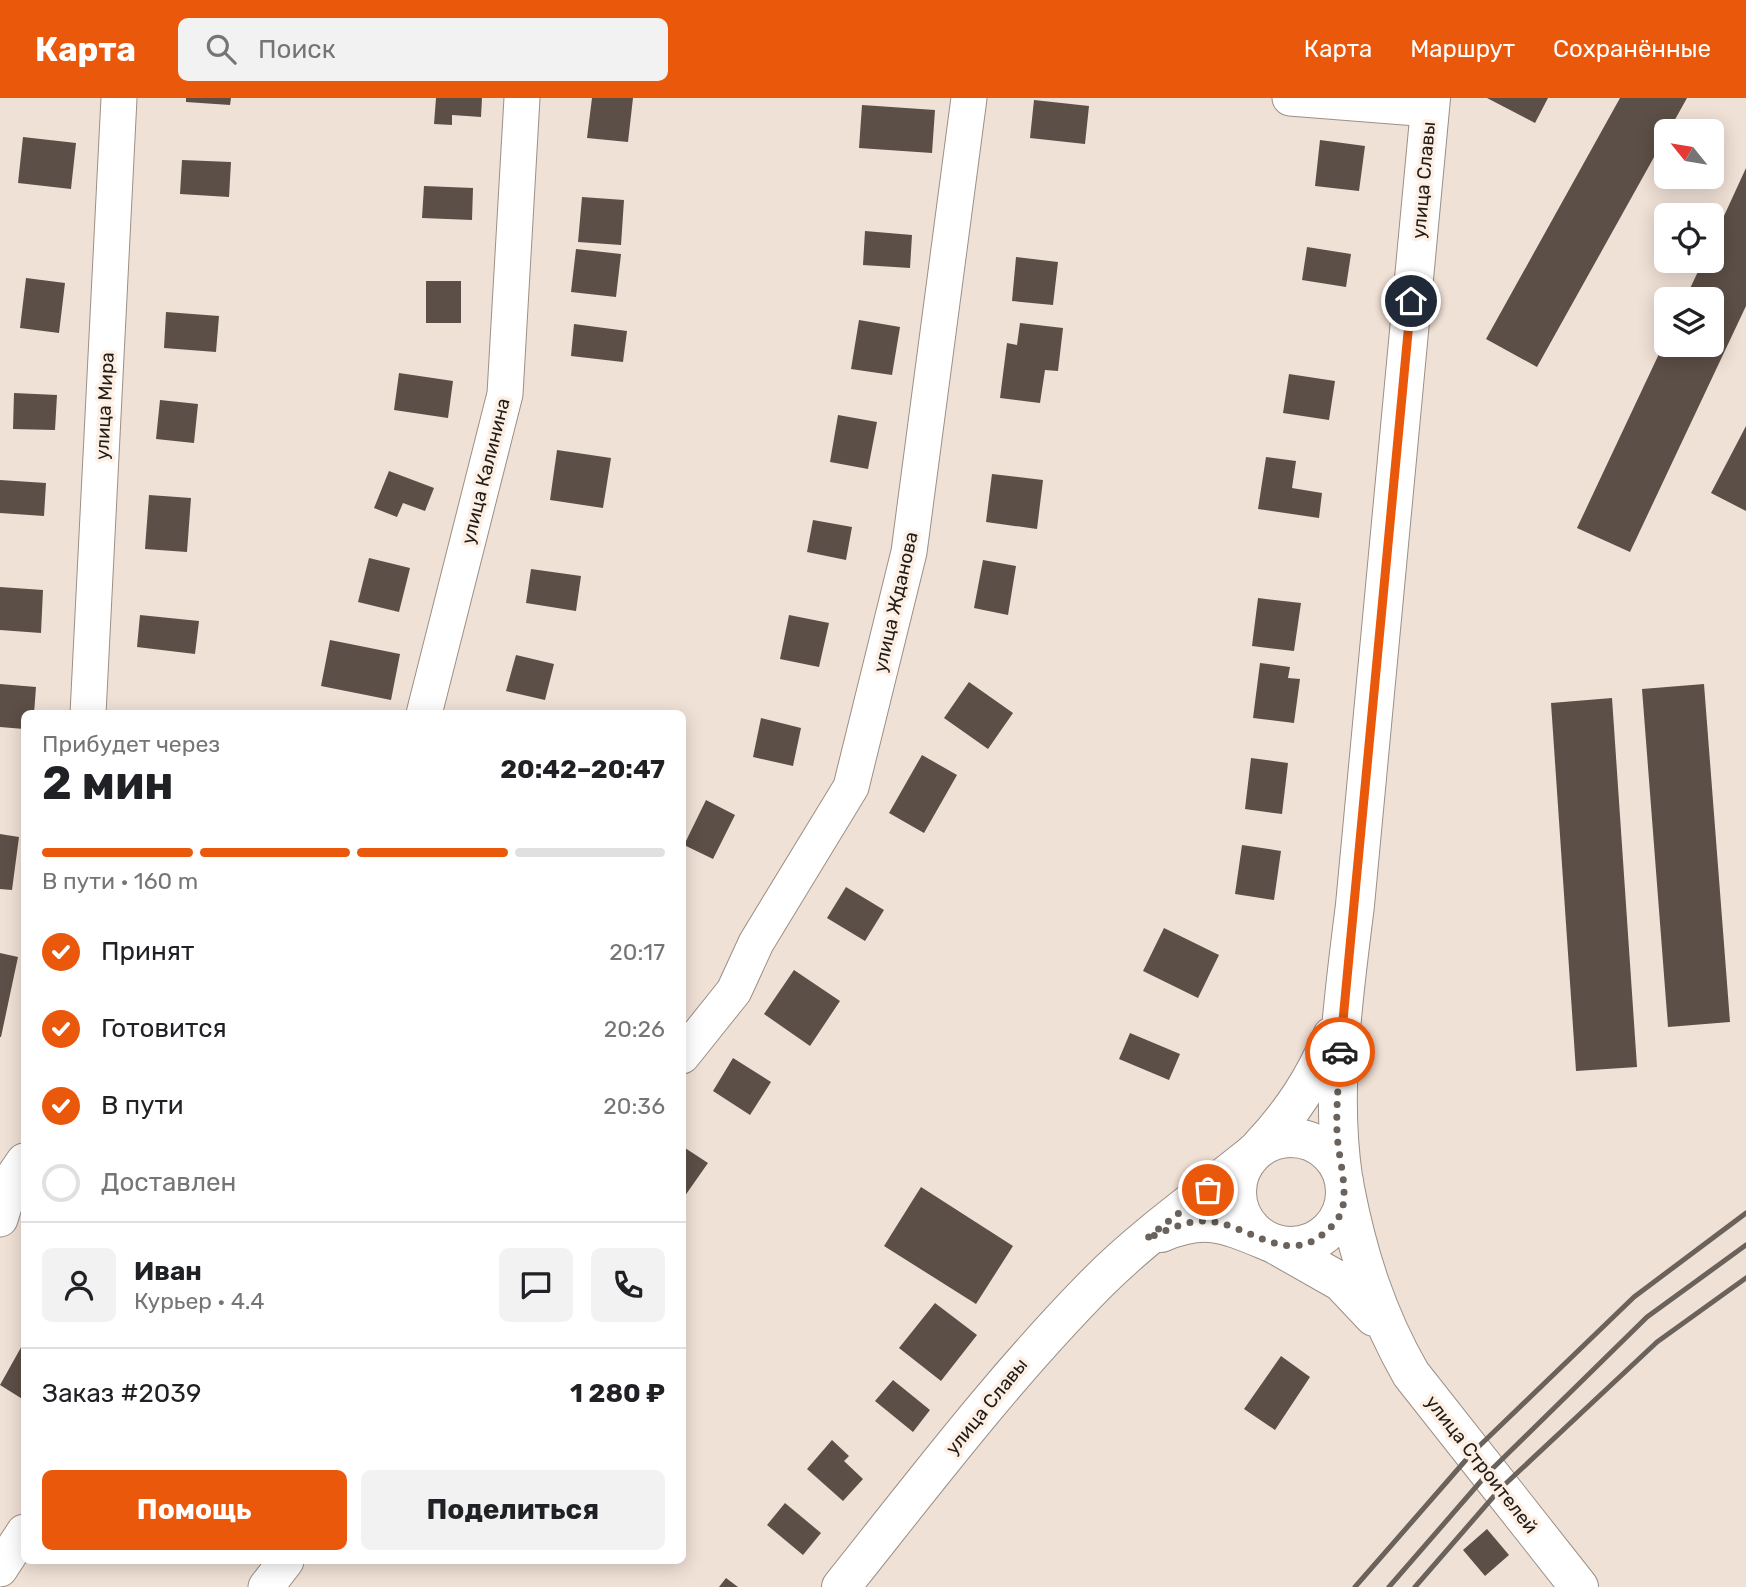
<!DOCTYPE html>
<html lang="ru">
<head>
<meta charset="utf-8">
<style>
	body { margin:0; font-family:Rubik,sans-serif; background:#f2f2f2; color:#202124; height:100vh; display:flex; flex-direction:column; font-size:26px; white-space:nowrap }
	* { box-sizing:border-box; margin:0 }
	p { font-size:23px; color:#757577 }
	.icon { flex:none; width:38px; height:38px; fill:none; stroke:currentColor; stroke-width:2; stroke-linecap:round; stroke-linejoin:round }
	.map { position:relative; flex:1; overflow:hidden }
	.panel { position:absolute; left:21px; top:612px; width:665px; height:854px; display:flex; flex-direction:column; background:#fff; border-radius:10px; box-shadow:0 4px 18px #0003 }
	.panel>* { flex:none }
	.needle { width:46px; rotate:300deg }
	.fabs { position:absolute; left:1654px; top:21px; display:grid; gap:14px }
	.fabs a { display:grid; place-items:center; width:70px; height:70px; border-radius:10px; background:#fff; box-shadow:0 4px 18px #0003; font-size:35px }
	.pin { position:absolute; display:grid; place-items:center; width:60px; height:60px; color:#fff; margin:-30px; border:4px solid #fff; border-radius:50%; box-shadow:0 2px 7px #0007 }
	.courier { position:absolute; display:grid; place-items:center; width:70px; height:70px; margin:-35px; border:5px solid #ea580c; border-radius:50%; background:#fff; color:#222; box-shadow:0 2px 9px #0007 }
	.summary em { font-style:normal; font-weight:700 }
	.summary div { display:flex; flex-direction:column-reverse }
	.summary { display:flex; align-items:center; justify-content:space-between; height:119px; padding:0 21px }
	h1 { font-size:46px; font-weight:700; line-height:52px }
	.bar { display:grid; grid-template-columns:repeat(4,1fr); gap:10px 7px; align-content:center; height:84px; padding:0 21px }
	.bar i { height:9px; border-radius:5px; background:#e0e0e0 }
	.bar .selected { background:#ea580c }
	.bar p { grid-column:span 4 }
	.line { display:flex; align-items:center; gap:18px; padding:0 21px; border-top:2px solid #e0e0e0 }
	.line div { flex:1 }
	.round { display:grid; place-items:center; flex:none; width:74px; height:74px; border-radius:10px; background:#f2f2f2 }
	ol { padding:0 21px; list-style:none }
	li { display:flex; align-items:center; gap:21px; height:77px }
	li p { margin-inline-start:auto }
	li .icon { padding:7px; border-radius:50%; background:#ea580c; color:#fff; stroke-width:4 }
	li:last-child { color:#757577 }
	li i { width:38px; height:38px; border:4px solid #e0e0e0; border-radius:50% }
	.button { display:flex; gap:14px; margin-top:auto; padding:14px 21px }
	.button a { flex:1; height:80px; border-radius:10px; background:#ea580c; color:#fff; font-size:28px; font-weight:700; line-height:80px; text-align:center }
	.button a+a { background:#f2f2f2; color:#202124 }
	header { display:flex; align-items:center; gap:42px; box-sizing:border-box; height:98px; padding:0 35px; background:#ea580c; color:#fff }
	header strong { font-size:33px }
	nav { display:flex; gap:38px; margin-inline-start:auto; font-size:24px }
	.search { width:490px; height:63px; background:#f2f2f2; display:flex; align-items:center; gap:18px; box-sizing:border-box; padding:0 24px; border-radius:10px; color:#757577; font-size:26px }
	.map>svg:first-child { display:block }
</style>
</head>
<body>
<header>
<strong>Карта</strong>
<div class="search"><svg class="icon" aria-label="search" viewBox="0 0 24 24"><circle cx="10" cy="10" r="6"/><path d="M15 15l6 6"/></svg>Поиск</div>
<nav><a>Карта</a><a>Маршрут</a><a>Сохранённые</a></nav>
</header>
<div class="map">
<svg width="1746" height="1489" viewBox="0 0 1746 1489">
	<rect width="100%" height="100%" fill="#f0e1d6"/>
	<path fill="#5c4f47" d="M186,0H231L230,7L186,4Z
		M436,0H482L481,19L452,17V27L434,26Z
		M592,0H633L628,44L587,40Z
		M1487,0H1548L1535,25Z
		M1620,0H1687L1537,269L1486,241Z
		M1034,2L1089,8L1085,46L1030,40Z
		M862,7L935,12L932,55L859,50Z
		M23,39L76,45L71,91L18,85Z
		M1320,42L1365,48L1359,93L1315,88Z
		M182,62L231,64L229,99L180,96Z
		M1746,70V208L1630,454L1577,430L1666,241V247H1712V201H1685L1703,163H1712V144Z
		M424,88L473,90L472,122L422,120Z
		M582,99L624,102L621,147L578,144Z
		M865,133L912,137L910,170L863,167Z
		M1307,149L1351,156L1346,189L1302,182Z
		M576,151L621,156L616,199L571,194Z
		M1016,159L1058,164L1053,207L1012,203Z
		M26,180L65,185L59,235L20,230Z
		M426,183H461V225H426Z
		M166,214L219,218L216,254L164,250Z
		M859,222L900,229L892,277L851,271Z
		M1020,225L1063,230L1058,273L1045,272L1040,305L1000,300L1007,245L1017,247Z
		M574,226L627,233L623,264L571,258Z
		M399,275L453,283L448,320L394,312Z
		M1289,276L1335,283L1329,322L1283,315Z
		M14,295L57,297L55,332L13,331Z
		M160,302L198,306L194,345L156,341Z
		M838,317L877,324L868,371L830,364Z
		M1746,328V413L1711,395Z
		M557,352L611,360L603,410L550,402Z
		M1266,359L1296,363L1292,390L1322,395L1319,420L1258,411Z
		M389,373L434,390L425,413L403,405L397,419L374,410Z
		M992,376L1043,382L1037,431L986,424Z
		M0,382L46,385L44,418L0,415Z
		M149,397L191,400L187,454L145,451Z
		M813,422L852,429L846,462L807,454Z
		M369,460L410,470L399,514L358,504Z
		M983,462L1016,468L1008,517L974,510Z
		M531,471L581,478L576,513L526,505Z
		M0,489L43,492L41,535L0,532Z
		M1258,500L1301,505L1294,553L1252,548Z
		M140,517L199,523L195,556L137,549Z
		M789,517L829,525L819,569L780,561Z
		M330,542L400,556L391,602L321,588Z
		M516,557L554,566L545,602L506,593Z
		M1260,565L1290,569L1288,580L1300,581L1294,625L1253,620Z
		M969,584L1013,615L988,651L944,620Z
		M0,586L36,589L34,616H24V631L0,629Z
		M1704,586L1730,924L1668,929L1642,591Z
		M1612,600L1637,969L1576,973L1551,605Z
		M761,620L801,630L793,668L753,659Z
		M922,657L957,677L924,735L889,715Z
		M1251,660L1288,665L1282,716L1245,711Z
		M706,702L735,717L713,761L684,747Z
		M0,736L19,739L12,792L0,791Z
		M1242,747L1281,753L1274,802L1235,796Z
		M846,789L884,812L865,843L827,820Z
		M1164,830L1219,857L1198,900L1143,873Z
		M0,855L18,859L1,939H0Z
		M794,872L840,903L810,948L764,916Z
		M1130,935L1180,956L1169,982L1119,961Z
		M733,960L771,984L750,1017L713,993Z
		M682,1048L708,1065L682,1102Z
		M921,1089L1013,1148L976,1206L884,1148Z
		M935,1205L977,1237L941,1283L899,1250Z
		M24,1244V1302L0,1287Z
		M1281,1258L1310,1279L1275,1332L1244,1311Z
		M893,1282L930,1312L913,1334L875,1303Z
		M832,1342L849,1358L844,1363L863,1381L843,1403L807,1371Z
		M785,1405L821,1435L803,1457L767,1427Z
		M1487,1431L1509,1457L1485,1478L1463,1452Z
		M726,1480L738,1489H719Z"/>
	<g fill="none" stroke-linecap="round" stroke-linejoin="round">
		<g stroke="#9c8f85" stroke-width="37">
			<path id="minor" d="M1290,0L1430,11
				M88,616L119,0
				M424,616L505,296L522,0
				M682,958L734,893L756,845L851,689L909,454L969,0
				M0,1121L13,1079L24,1063
				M0,1471L24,1434
				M266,1489L286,1463"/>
		</g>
		<g stroke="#9c8f85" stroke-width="40">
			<path id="secondary" d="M1161,1135C1206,1116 1226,1126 1269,1144
				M841,1489C924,1385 1004,1279 1098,1184C1144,1138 1198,1100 1249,1059"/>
		</g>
		<g stroke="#9c8f85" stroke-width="40">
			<path id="primary" d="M1237 1094a54 54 0 1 1 108 0a54 54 0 1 1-108 0Z
				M1259,1050C1292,1015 1314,981 1332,938
				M1343,1079C1330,989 1344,897 1355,807L1431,0
				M1345,1090C1358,1157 1377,1217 1411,1276L1579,1489
				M1274,1146L1341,1184L1374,1219"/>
		</g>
		<use href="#minor" stroke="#fff" stroke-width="35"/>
		<use href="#secondary" stroke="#fff" stroke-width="38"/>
		<use href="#primary" stroke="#fff" stroke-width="38"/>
		<path stroke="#6b625c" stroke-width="5" d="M1355,1489L1472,1355L1634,1199L1746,1115
			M1389,1489L1488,1375L1647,1219L1746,1147
			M1415,1489L1501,1390L1657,1244L1746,1180"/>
	</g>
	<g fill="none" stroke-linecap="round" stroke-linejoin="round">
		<path stroke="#6a625b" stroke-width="7" stroke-dasharray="0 12.6" d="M1208,1092L1146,1141C1165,1133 1186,1122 1207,1123C1246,1125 1284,1167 1322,1137C1331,1130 1341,1120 1343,1108C1347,1083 1338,1059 1337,1034C1336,1008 1339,980 1340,954"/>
		<path stroke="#ea580c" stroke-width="9" d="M1340,954L1411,203"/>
	</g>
	<g text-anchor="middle" stroke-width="7" stroke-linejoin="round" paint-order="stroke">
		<g font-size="19" fill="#221d19" stroke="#fdefe3">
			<text transform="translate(1423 82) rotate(-85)" y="7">улица Славы</text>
			<text transform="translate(104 308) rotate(-87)" y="7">улица Мира</text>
			<text transform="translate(485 373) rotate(-76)" y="7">улица Калинина</text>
			<text transform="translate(895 504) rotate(-77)" y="7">улица Жданова</text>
			<text transform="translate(986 1308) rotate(-51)" y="7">улица Славы</text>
			<text transform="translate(1482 1366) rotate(52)" y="7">улица Строителей</text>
		</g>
	</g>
</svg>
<div class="fabs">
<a><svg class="needle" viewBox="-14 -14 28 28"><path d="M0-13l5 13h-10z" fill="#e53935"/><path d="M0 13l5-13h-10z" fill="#757577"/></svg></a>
<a><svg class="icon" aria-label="locate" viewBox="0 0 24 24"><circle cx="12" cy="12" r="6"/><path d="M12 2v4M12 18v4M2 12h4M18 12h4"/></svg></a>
<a><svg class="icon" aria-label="layers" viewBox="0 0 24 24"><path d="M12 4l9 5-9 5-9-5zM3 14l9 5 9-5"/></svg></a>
</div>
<div class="pin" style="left:1208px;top:1092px;background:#ea580c"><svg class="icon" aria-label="bag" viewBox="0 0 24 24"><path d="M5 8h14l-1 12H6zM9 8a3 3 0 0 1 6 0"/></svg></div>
<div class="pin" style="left:1411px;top:203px;background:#1f2937"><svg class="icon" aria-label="home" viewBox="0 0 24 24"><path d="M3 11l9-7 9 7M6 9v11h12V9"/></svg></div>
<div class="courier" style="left:1340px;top:954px"><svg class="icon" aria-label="car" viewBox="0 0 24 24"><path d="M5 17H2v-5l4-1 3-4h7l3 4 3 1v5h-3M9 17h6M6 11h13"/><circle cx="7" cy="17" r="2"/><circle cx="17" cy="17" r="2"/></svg></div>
<section class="panel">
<div class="summary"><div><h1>2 мин</h1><p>Прибудет через</p></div><em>20:42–20:47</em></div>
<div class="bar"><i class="selected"></i><i class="selected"></i><i class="selected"></i><i></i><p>В пути · 160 m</p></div>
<ol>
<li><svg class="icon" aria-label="check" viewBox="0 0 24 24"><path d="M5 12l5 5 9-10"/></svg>Принят<p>20:17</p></li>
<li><svg class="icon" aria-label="check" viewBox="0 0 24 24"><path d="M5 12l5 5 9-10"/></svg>Готовится<p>20:26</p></li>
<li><svg class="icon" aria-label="check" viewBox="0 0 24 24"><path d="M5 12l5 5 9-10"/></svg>В пути<p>20:36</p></li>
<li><i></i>Доставлен</li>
</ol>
<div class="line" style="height:126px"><a class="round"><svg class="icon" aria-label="person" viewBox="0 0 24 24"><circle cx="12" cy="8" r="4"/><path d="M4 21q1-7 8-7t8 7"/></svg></a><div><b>Иван</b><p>Курьер · 4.4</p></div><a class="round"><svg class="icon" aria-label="chat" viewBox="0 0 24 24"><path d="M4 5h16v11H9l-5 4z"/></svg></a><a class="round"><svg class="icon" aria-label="phone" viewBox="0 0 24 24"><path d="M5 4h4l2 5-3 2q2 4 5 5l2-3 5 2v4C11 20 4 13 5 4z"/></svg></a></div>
<div class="line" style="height:91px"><div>Заказ #2039</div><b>1 280 ₽</b></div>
<div class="button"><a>Помощь</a><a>Поделиться</a></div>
</section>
</div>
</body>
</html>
